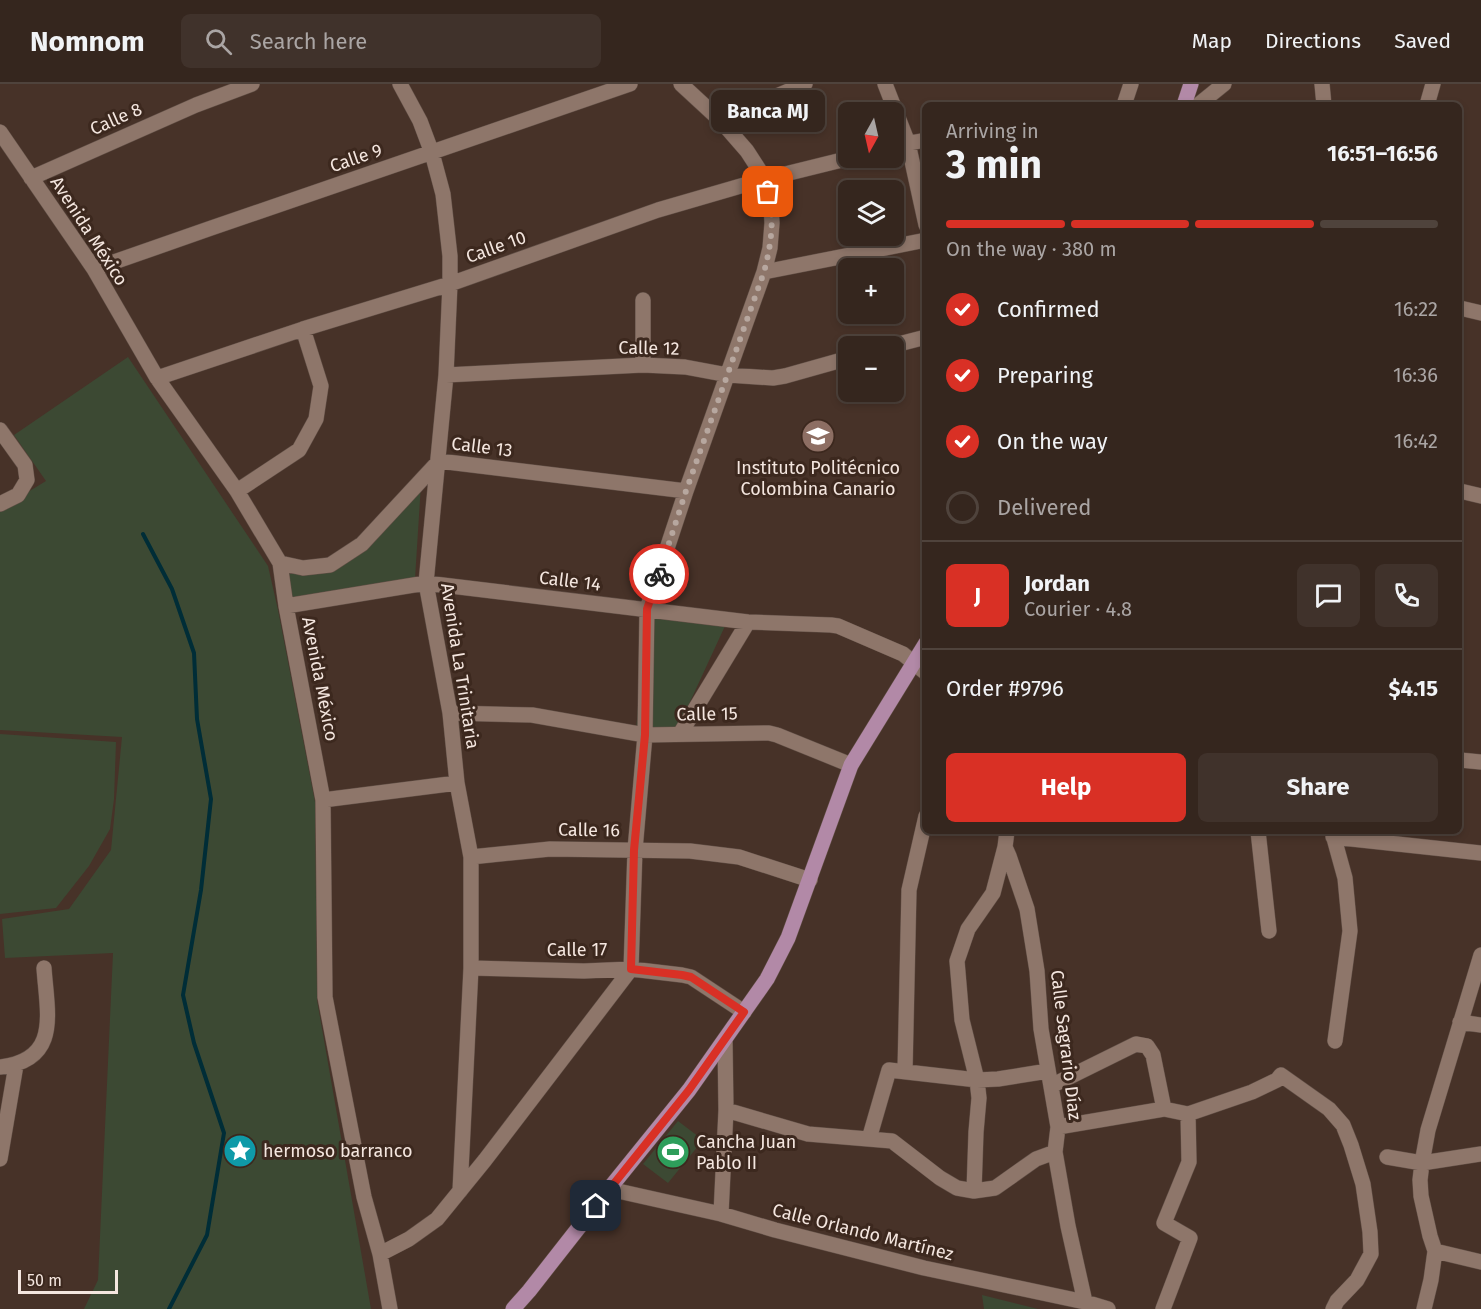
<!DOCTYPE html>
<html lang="en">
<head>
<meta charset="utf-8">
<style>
	body { margin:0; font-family:"Fira Sans",sans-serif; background:#40322b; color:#f1f3f6; height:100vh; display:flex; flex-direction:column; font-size:22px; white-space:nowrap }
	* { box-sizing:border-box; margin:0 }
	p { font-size:20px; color:#aaa5a4 }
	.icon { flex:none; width:33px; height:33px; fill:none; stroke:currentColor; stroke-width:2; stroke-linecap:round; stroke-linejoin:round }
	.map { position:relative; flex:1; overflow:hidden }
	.sheet { position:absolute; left:922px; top:18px; width:540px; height:732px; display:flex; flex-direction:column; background:#35261e; border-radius:9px; box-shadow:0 3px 9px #0003,0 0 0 2px #4f433c }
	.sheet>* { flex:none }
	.needle { width:39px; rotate:188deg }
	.fabs { position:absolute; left:838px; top:18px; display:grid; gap:12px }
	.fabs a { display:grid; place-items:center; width:66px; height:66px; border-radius:9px; background:#35261e; box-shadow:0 3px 9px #0003,0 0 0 2px #4f433c; font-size:30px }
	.scale { position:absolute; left:18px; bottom:15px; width:100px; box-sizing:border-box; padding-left:6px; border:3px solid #f4e6df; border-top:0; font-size:16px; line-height:21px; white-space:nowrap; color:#f4e6df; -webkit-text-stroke:4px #3c281e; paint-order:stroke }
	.pin { position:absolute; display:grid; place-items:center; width:51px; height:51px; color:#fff; margin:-26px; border-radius:12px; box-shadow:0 3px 9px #0006 }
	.courier { position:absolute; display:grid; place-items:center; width:60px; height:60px; margin:-30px; border:4px solid #d93025; border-radius:50%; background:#fff; color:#222; box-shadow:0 2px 8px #0007 }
	.bubble { position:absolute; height:42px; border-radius:9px; background:#35261e; box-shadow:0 3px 9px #0003,0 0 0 2px #4f433c; font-size:20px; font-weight:700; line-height:42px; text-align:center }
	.head em { font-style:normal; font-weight:700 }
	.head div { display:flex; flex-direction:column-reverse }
	.head { display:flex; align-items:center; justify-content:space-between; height:102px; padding:0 24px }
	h1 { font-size:39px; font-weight:700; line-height:45px }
	.bar { display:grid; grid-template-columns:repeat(4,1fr); gap:9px 6px; align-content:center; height:72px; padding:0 24px }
	.bar i { height:8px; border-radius:4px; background:#4f433c }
	.bar .selected { background:#d93025 }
	.bar p { grid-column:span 4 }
	.line { display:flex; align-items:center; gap:15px; padding:0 24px; border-top:2px solid #4f433c }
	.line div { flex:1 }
	.round { display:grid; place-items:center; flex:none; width:63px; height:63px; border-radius:9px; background:#40322b }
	ol { padding:0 24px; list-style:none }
	li { display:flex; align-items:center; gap:18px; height:66px }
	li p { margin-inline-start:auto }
	li .icon { padding:6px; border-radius:50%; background:#d93025; color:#fff; stroke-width:4 }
	li:last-child { color:#aaa5a4 }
	li i { width:33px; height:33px; border:3px solid #4f433c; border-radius:50% }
	.primary-button { display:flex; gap:12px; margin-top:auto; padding:12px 24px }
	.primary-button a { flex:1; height:69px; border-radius:9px; background:#d93025; color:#fff; font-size:24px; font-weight:700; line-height:69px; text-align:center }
	.primary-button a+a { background:#40322b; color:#f1f3f6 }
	header { display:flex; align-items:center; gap:36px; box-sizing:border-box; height:84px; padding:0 30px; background:#35261e; border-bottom:2px solid #4f433c }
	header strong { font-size:28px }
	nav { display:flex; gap:33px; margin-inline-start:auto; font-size:21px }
	.search { width:420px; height:54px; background:#40322b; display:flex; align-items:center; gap:15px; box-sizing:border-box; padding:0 21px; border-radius:9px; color:#aaa5a4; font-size:22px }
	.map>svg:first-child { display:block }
</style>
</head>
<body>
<header>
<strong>Nomnom</strong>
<div class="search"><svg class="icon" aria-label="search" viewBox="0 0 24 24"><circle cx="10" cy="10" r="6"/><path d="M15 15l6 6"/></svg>Search here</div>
<nav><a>Map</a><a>Directions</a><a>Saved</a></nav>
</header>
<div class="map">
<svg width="1481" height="1225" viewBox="0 0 1481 1225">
	<rect width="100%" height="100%" fill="#473228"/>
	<path fill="#3c4933" d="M128,273L268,482L278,526L315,718L317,916L371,1225H84L98,1196L113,869L5,874L2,835L69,825L111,766L122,653L0,646V425L46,397L14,351Z
		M422,384L415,495L288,517L276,481L303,487L365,462Z
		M645,531L725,542L677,646L636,647Z
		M0,650L116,658L114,715L110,745L89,782L56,824L0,830Z
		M678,1037L703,1056L668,1099L643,1080Z
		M982,1211L1038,1225H984Z"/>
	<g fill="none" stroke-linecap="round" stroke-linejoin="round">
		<path stroke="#002d37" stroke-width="4" d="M143,450L172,505L194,569L197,635L211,715L201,806L183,911L194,959L224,1049L207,1151L169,1225"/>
		<g stroke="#614f46" stroke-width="16">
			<path id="minor" d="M400,0L420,37L432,69L443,110L450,172V200L446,291L426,499L450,629L457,699L471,773V884L460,1107
				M885,0L908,59L926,141
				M1322,0L1324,21
				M1124,21L1131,0
				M1198,21L1224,0
				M1427,21L1433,0
				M720,36L805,0
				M0,48L94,185L157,294L237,407L280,479L286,522L323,716L325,913L364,1113L380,1170L390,1225
				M894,62L926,56
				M31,94L196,21L252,0
				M94,185C272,122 451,63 630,0
				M764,188L926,156
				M643,216V281
				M1460,224L1481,229
				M891,262L926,253
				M446,291L643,281L685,283L728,291L773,294L785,292L849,274
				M157,294L303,245L450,200L658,126L765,95L850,74
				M0,346L25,381L27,396L18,411L0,420
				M237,407L299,366L316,335L321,302L303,245
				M1460,407L1481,412
				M280,479L303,484L330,481L362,460L439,377L686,407
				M286,522L426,499L748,538L831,541L838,542L903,570L926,589
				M450,629L532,631L645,651L769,649L777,651L851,681
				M680,650L748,538
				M1460,676L1481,678
				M323,716L457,699
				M1007,747L1005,763L1009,772L1027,825L1037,887L1041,945L1058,1043L1055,1068L1068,1142L1085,1218
				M1258,747L1269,847
				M1332,747L1345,794L1350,847L1335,957
				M1333,753L1481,769
				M471,773L550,765L690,767L739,773L810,796
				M471,884L584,887L631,885L682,891L691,893L744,928
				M1460,938L1481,941
				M0,983C61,976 47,929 44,884
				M905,987L909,806L926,732
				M1051,1002L1136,960L1147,962L1153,971L1164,1025
				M726,1026L808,1050L892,1057L940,1094L957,1104L974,1107L995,1104L1036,1075L1055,1068
				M1058,1043L1164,1025L1188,1030L1252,1008L1277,996L1281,991L1329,1025L1343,1041L1351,1061L1363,1100L1370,1148L1371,1170L1357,1196L1337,1217L1333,1225
				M869,1055L889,986L977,996L998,995L1048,987
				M1387,1073L1422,1079L1481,1070
				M0,1075L16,981
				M609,1105L721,1130L775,1146L924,1184L1085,1218L1108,1225
				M974,1107L976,1048L979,1014L977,996L962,936L957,877L968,845L993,809L1005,763
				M721,1130L726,1026L725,957
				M1435,1167L1481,1178
				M380,1170L409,1155L437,1135L485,1076L631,885L635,766L645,651L647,525L686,407L764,188L770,164L772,139L771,121L765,95L747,67L720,36L681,0
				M1163,1225L1190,1154L1164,1139L1189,1078L1188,1030
				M1424,1225L1431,1196L1435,1167L1430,1152L1421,1112L1420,1096L1422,1079L1428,1046L1481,871"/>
		</g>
		<g stroke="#614f46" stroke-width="16">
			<path id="major" d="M1184,21L1191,0
				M513,1225L529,1207L609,1105L689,1006L767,895L788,854L851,681L926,559"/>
		</g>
		<use href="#minor" stroke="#8e766a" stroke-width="15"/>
		<use href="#major" stroke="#b289a7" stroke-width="15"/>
	</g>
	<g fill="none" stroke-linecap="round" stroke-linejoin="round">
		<path stroke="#b7a79f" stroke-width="6" stroke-dasharray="0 10.8" d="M659,490L686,407L764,188C771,161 775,136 768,108"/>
		<path stroke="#d93025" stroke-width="8" d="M596,1122L689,1006L744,928L691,893L682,891L631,885L634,766L645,651L647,525L659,490"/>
	</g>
	<defs>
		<g id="school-disc" transform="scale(1.725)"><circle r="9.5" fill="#8d6e63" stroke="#3c281e"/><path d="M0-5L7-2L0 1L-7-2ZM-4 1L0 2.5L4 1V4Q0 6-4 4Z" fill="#fff"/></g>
		<g id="sight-disc" transform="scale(1.725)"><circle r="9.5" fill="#0f9aa8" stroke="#3c281e"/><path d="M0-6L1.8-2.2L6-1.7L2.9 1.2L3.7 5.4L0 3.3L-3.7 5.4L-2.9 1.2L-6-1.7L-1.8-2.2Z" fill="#fff"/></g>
		<g id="stadium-disc" transform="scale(1.725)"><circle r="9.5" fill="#2e9e5b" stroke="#3c281e"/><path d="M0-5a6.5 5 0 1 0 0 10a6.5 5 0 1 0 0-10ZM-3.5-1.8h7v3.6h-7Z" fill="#fff"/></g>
	</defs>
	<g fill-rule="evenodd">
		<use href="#school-disc" x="818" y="352"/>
		<use href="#sight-disc" x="240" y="1067"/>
		<use href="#stadium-disc" x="673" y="1068"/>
	</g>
	<g text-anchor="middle" stroke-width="6" stroke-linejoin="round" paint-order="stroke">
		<g font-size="18" fill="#f4e6df" stroke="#3c281e">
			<text transform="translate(116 35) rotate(-24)" y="6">Calle 8</text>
			<text transform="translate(356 74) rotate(-19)" y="6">Calle 9</text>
			<text transform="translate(89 147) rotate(57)" y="6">Avenida México</text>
			<text transform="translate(496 163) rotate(-20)" y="6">Calle 10</text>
			<text transform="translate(649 264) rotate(1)" y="6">Calle 12</text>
			<text transform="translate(482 363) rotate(7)" y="6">Calle 13</text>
			<text transform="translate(570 497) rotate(7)" y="6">Calle 14</text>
			<text transform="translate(460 582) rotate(81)" y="6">Avenida La Trinitaria</text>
			<text transform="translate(320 595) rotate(79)" y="6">Avenida México</text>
			<text transform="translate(707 630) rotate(-1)" y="6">Calle 15</text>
			<text transform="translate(589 746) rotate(1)" y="6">Calle 16</text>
			<text x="577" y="872">Calle 17</text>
			<text transform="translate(1066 961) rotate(83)" y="6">Calle Sagrario Díaz</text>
			<text transform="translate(863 1148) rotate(14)" y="6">Calle Orlando Martínez</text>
		</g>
		<g font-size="18" fill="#f4e6df" stroke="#3c281e" text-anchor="start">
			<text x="818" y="390" text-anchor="middle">Instituto Politécnico<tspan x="818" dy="21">Colombina Canario</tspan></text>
			<text x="696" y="1064">Cancha Juan<tspan x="696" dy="21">Pablo II</tspan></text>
			<text x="263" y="1073">hermoso barranco</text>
		</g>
	</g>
</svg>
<div class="fabs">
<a><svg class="needle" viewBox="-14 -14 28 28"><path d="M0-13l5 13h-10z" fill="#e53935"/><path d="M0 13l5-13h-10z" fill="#aaa5a4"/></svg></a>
<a><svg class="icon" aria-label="layers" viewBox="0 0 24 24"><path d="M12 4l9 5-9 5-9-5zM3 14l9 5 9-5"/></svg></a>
<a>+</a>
<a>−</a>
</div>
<div class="scale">50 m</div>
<div class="pin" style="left:768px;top:108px;background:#ea580c"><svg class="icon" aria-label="bag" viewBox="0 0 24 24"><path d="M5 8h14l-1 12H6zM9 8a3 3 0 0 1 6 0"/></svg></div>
<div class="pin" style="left:596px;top:1122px;background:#1f2937"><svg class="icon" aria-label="home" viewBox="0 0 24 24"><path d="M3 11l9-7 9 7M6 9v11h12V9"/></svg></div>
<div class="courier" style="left:659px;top:490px"><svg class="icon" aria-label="bike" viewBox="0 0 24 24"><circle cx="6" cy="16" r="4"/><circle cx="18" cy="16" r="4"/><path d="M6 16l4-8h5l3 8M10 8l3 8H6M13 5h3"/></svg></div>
<div class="bubble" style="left:711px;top:6px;width:114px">Banca MJ</div>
<section class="sheet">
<div class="head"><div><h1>3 min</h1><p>Arriving in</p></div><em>16:51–16:56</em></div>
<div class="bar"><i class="selected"></i><i class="selected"></i><i class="selected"></i><i></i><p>On the way · 380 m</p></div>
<ol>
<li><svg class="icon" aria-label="check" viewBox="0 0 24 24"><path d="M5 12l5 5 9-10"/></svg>Confirmed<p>16:22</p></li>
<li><svg class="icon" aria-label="check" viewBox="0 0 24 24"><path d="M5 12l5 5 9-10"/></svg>Preparing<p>16:36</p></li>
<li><svg class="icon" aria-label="check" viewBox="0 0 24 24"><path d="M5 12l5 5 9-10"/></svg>On the way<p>16:42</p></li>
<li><i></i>Delivered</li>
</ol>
<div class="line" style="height:108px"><b class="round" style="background:#d93025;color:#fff">J</b><div><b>Jordan</b><p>Courier · 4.8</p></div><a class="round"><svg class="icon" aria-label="chat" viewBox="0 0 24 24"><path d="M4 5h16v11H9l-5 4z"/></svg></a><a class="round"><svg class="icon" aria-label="phone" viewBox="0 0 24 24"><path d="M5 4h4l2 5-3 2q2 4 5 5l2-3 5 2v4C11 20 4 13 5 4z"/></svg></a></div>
<div class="line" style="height:78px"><div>Order #9796</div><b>$4.15</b></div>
<div class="primary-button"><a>Help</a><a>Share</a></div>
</section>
</div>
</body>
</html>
